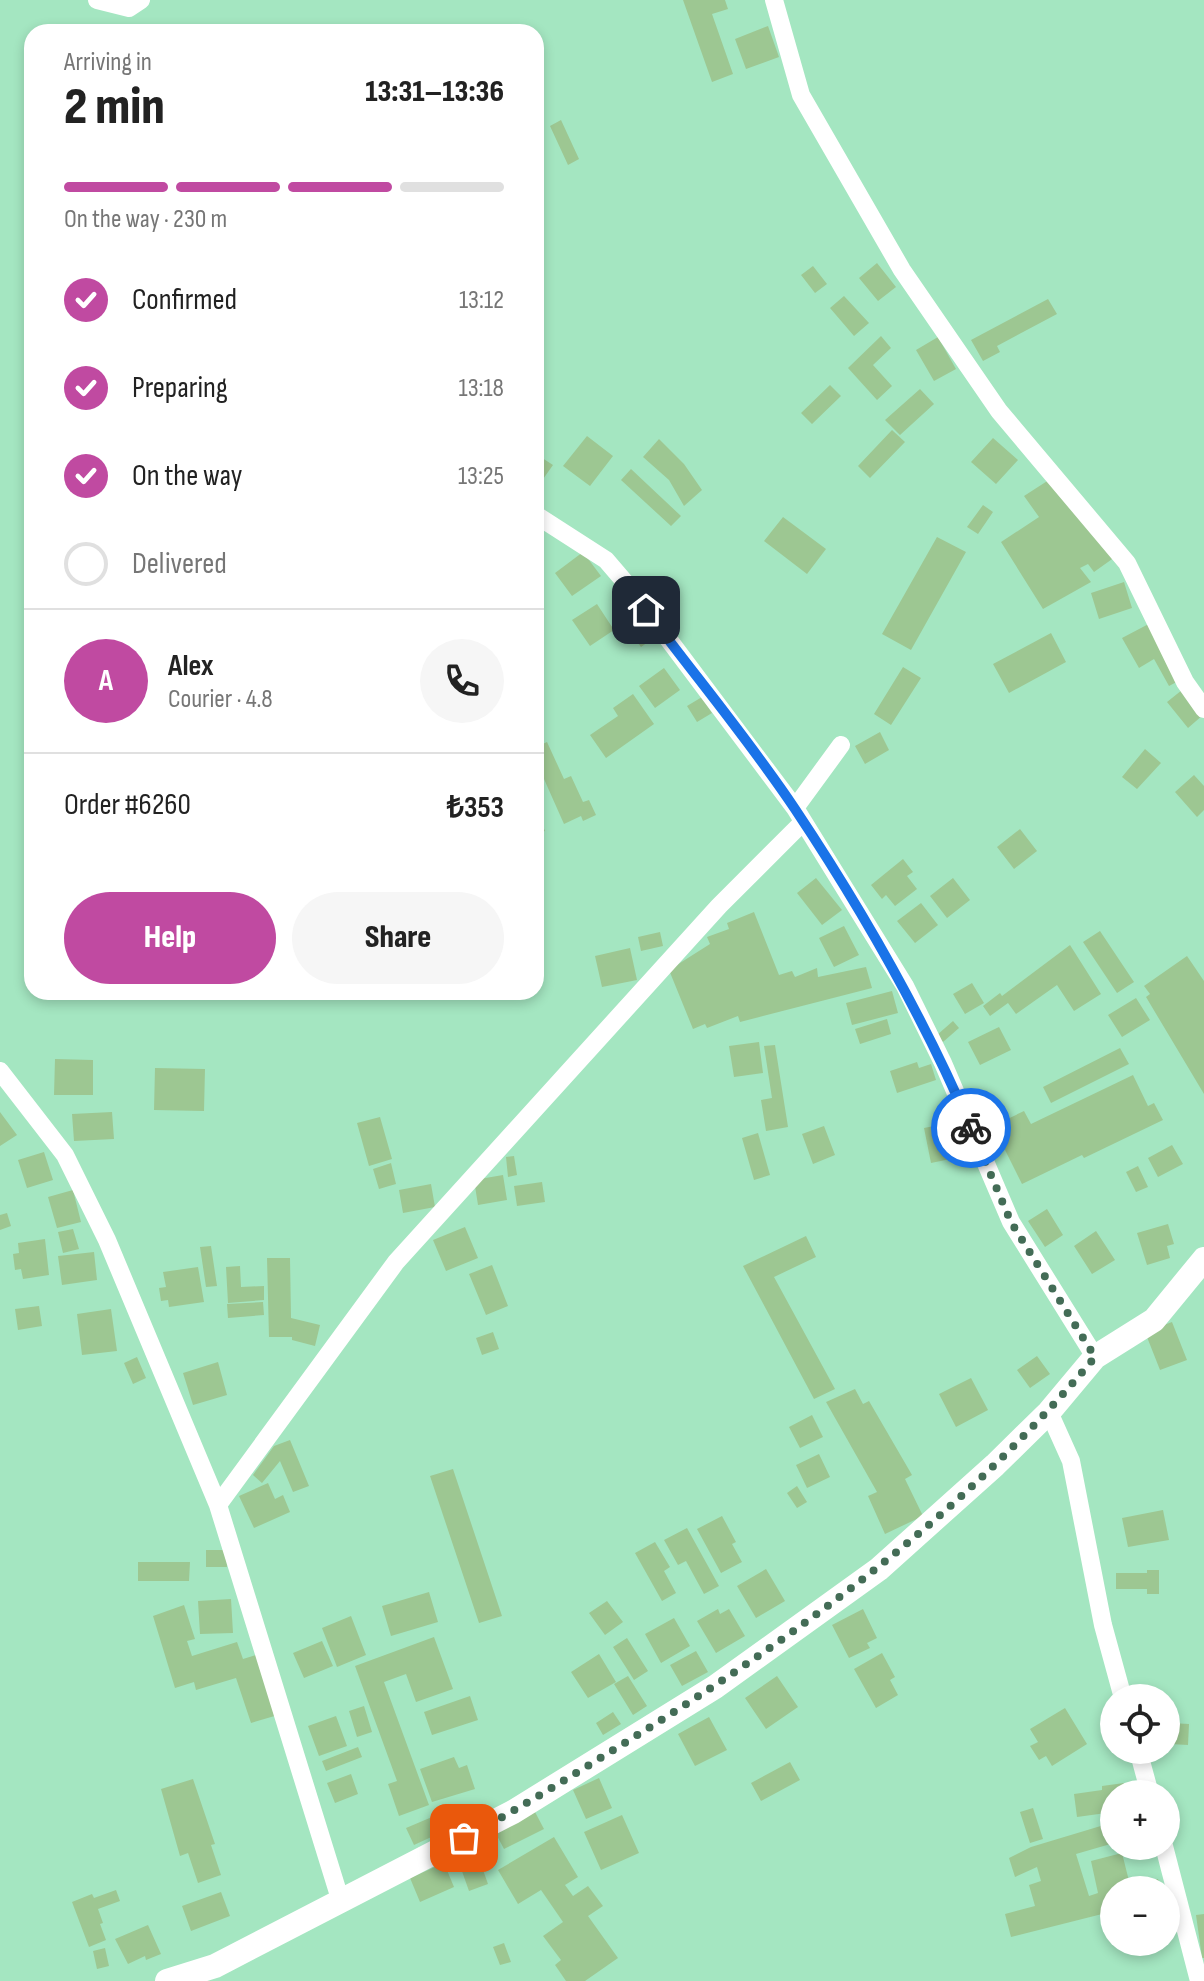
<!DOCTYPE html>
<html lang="en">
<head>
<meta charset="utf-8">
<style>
	body { margin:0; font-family:"Sofia Sans Condensed",sans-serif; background:#f6f6f6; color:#222; height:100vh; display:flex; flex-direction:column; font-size:30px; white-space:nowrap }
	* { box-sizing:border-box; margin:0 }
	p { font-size:26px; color:#767676 }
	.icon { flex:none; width:44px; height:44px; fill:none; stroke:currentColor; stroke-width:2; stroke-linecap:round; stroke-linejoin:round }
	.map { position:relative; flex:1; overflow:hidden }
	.details { position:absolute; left:24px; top:24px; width:520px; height:976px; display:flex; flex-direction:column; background:#fff; border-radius:24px; box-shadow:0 4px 12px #0003 }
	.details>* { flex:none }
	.buttons { position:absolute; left:1100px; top:1684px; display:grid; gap:16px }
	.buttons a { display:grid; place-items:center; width:80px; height:80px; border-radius:50%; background:#fff; box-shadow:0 4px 12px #0003; font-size:40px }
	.pin { position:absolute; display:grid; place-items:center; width:68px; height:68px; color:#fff; margin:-34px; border-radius:16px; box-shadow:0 4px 12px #0006 }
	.courier { position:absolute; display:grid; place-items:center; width:80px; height:80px; margin:-40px; border:6px solid #1a73e8; border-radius:50%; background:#fff; color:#222; box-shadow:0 2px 10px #0007 }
	.summary em { font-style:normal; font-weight:800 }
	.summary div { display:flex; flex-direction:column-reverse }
	.summary { display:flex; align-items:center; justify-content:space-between; height:136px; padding:0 40px }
	h1 { font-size:52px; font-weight:800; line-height:60px }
	.bar { display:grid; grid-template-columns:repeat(4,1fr); gap:12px 8px; align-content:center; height:96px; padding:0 40px }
	.bar i { height:10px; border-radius:6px; background:#e0e0e0 }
	.bar .active { background:#c04aa1 }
	.bar p { grid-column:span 4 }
	.line { display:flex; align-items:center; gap:20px; padding:0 40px; border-top:2px solid #e0e0e0 }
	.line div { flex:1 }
	.round { display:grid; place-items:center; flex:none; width:84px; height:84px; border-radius:42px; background:#f6f6f6 }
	ol { padding:0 40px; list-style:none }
	li { display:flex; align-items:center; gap:24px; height:88px }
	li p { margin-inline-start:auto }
	li .icon { padding:8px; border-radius:50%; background:#c04aa1; color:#fff; stroke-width:4 }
	li:last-child { color:#767676 }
	li i { width:44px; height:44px; border:4px solid #e0e0e0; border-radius:50% }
	.action { display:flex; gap:16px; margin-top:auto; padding:16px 40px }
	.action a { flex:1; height:92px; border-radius:48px; background:#c04aa1; color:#fff; font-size:32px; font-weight:800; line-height:92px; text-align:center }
	.action a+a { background:#f6f6f6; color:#222 }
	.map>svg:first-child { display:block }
</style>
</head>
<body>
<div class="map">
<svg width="1204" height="1981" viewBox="0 0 1204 1981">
	<rect width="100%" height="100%" fill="#a4e6c1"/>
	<path fill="#9dc792" d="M683,0H725L728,9L712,14L733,74L712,82Z
		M768,26L779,57L746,69L735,39Z
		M561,120L579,159L568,165L550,126Z
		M536,248L544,264L536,268Z
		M877,263L896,287L878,301L859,278Z
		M813,266L827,284L815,293L801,275Z
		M844,296L869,323L854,336L830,308Z
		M1048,299L1057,314L997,346L1000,352L983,361L971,340Z
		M881,336L891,348L873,365L892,386L877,400L848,368Z
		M938,337L956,369L934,381L916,350Z
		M830,385L841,396L812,424L801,413Z
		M920,389L934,404L900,435L885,420Z
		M892,430L905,442L870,478L858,466Z
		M587,436L613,456L590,486L563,466Z
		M993,438L1018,460L996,484L971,462Z
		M659,439L684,464L702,490L684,506L669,480L643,457Z
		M536,454L553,465L536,489Z
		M631,469L681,516L671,526L621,480Z
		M1055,476L1115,557L1094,572L1088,564L1080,568L1091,582L1043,609L1001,542L1039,517L1024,496Z
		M983,505L993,512L978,534L967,527Z
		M783,517L826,549L807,574L764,541Z
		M937,537L966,552L911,650L882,634Z
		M583,552L601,576L572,596L555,573Z
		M1124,582L1132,608L1099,619L1091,593Z
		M597,604L614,630L590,646L572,620Z
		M636,612L655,637L641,647L622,622Z
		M1160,618L1190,675L1169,686L1154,659L1139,668L1122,638Z
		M1051,633L1066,662L1009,693L993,664Z
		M903,667L921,678L891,725L874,714Z
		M664,668L680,690L655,708L639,686Z
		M1182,690L1203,715L1188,728L1167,702Z
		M633,694L654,724L606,758L590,735L618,716L613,708Z
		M702,697L712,713L697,722L687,706Z
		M880,732L889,750L865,764L855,746Z
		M547,742L564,779L571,776L583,802L589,800L596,815L583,821L581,816L564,824L536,761V747Z
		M1145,749L1161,763L1137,789L1122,777Z
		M1194,775L1204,786V810L1197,817L1175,792Z
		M536,810L545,831L536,834Z
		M1020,829L1037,851L1014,869L997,847Z
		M903,859L913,872L907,876L917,889L895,906L886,895L882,899L871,885Z
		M816,878L842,910L822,925L797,893Z
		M953,878L970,900L947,918L930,896Z
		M921,903L938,925L915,943L897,921Z
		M754,912L779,975L792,971L795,977L817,968L818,977L866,967L872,988L740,1022L738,1016L707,1028L705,1024L693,1029L669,970L710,944L707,937L729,929L727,923Z
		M844,926L859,955L834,967L819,938Z
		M1100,931L1134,982L1117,993L1083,942Z
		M660,932L663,946L641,951L638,937Z
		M1070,945L1101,994L1074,1011L1057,985L1016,1014L1008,1003L990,1016L983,1006L1000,993L1002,996Z
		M630,948L637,980L602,987L595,956Z
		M1187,956L1204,981V1094L1146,997L1150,994L1144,986Z
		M972,983L984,1003L965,1014L953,994Z
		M892,991L898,1013L852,1025L846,1003Z
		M1136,998L1150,1020L1122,1037L1108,1015Z
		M887,1019L891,1034L860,1044L855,1029Z
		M953,1021L959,1028L943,1042L937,1035Z
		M999,1027L1011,1050L980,1065L968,1042Z
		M759,1042L763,1073L734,1077L729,1046Z
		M775,1045L788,1127L766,1131L761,1100L772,1098L764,1046Z
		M1120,1048L1129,1064L1051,1103L1043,1087Z
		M55,1059L93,1060V1095H54Z
		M917,1062L919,1068L931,1064L936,1080L897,1093L890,1071Z
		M155,1068L205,1069L204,1111L154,1110Z
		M1133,1075L1148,1106L1154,1103L1163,1120L1084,1158L1082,1155L1022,1184L993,1126L1024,1111L1031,1124Z
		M0,1112L17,1135L0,1146Z
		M112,1112L114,1139L74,1141L72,1114Z
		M380,1117L392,1159L369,1166L357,1123Z
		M949,1123L955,1158L931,1163L924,1128Z
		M824,1126L835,1155L813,1164L802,1134Z
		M758,1133L770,1175L754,1180L742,1138Z
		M1172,1145L1183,1164L1158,1177L1148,1158Z
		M44,1152L53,1180L27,1188L18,1160Z
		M514,1156L517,1175L508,1177L506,1157Z
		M391,1163L396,1184L379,1189L373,1169Z
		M1138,1166L1148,1187L1136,1192L1126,1172Z
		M503,1175L507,1200L478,1205L474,1180Z
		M542,1182L545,1202L517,1206L514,1186Z
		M431,1184L435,1207L403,1213L399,1190Z
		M73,1190L81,1222L57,1228L48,1197Z
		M1047,1209L1063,1235L1045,1247L1028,1221Z
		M7,1213L11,1226L0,1230V1215Z
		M1168,1224L1174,1244L1167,1246L1170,1258L1147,1265L1137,1233Z
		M465,1227L478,1258L446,1271L433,1240Z
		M73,1229L79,1249L63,1253L58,1232Z
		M1096,1231L1115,1260L1092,1274L1074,1246Z
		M806,1236L816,1257L774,1277L835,1389L814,1399L743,1266Z
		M45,1239L49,1275L23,1279L21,1269L15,1270L13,1254L19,1253L18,1243Z
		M211,1246L217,1286L206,1287L200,1247Z
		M94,1252L97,1280L62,1285L58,1256Z
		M267,1258H290L291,1318L320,1325L315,1346L292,1340V1337H269Z
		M492,1265L508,1306L486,1315L469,1274Z
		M240,1266L241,1287L264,1286V1300L228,1303L226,1267Z
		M198,1267L204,1302L169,1307L168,1300L161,1301L159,1288L166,1287L163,1272Z
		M263,1302L264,1315L228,1318L227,1304Z
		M39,1306L42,1326L18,1330L15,1309Z
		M111,1309L117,1351L82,1355L77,1314Z
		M1172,1322L1187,1360L1160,1370L1145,1332Z
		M493,1332L499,1349L482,1355L476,1338Z
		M1037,1356L1050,1374L1030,1388L1017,1370Z
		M137,1357L146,1378L133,1384L124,1363Z
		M218,1362L227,1395L193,1405L183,1373Z
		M971,1378L988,1410L956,1427L939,1394Z
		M855,1389L863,1404L869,1401L912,1475L905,1479L923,1516L885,1534L868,1496L877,1492L826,1402Z
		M812,1415L823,1437L800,1448L789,1427Z
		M290,1440L309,1486L293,1492L280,1461L262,1483L253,1475L274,1446Z
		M819,1454L830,1477L807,1488L796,1465Z
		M453,1469L502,1616L479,1623L430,1476Z
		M268,1483L275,1499L283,1495L290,1512L254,1528L239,1496Z
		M797,1486L807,1502L797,1508L787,1493Z
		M1163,1510L1169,1540L1128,1547L1122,1518Z
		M722,1516L736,1542L732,1544L742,1562L721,1573L697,1529Z
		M687,1528L719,1586L704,1594L686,1561L678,1565L664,1540Z
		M655,1542L670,1567L664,1571L676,1593L662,1601L635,1553Z
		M206,1550H226L227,1567H206Z
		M138,1562H190L189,1581H138Z
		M766,1569L785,1601L756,1618L737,1586Z
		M1147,1570H1159V1594H1147V1589H1116V1573H1147Z
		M429,1592L438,1622L391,1636L382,1606Z
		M231,1599L233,1633L200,1634L198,1601Z
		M607,1601L623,1622L605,1635L589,1613Z
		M184,1605L195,1639L187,1641L192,1656L237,1642L243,1659L259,1654L278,1715L251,1723L236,1678L196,1690L194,1682L175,1688L153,1616Z
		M718,1609L720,1614L729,1609L745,1636L716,1653L697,1621Z
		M863,1609L877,1638L867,1643L870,1648L849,1658L832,1625Z
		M351,1616L366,1655L337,1667L322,1628Z
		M674,1618L690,1646L661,1663L645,1634Z
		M434,1637L453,1689L416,1702L406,1674L384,1682L429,1805L399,1816L388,1784L397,1781L355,1666Z
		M627,1638L648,1671L634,1680L613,1647Z
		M322,1641L333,1666L304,1678L293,1653Z
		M696,1651L708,1672L682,1686L670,1665Z
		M882,1653L895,1677L890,1680L898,1695L876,1708L854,1669Z
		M599,1654L616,1682L588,1698L571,1672Z
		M628,1676L647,1706L633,1715L614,1684Z
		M777,1676L798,1707L766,1729L745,1698Z
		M470,1696L478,1720L432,1735L424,1712Z
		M364,1706L372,1732L357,1737L349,1711Z
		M1065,1708L1087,1744L1052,1766L1046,1756L1039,1760L1030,1746L1038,1742L1030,1729Z
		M613,1712L621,1724L603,1735L596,1723Z
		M336,1716L347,1746L319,1756L308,1726Z
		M709,1717L727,1750L695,1766L678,1734Z
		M1171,1723L1189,1724L1188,1745L1170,1744Z
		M358,1747L362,1757L326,1771L322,1761Z
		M454,1757L459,1768L467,1765L475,1789L432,1802L420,1769Z
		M790,1762L800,1780L761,1801L751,1783Z
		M351,1774L358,1794L335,1803L327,1783Z
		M599,1778L612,1808L586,1819L573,1790Z
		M193,1779L215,1844L211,1845L221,1875L198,1883L188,1853L180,1856L161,1789Z
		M1124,1783L1126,1794H1114V1818L1107,1819L1106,1813L1077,1817L1074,1794L1102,1790V1786Z
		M1033,1808L1043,1839L1030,1843L1020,1812Z
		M535,1812L544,1829L504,1849L495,1832Z
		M622,1815L639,1853L601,1870L584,1832Z
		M432,1817L440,1833L414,1845L406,1828Z
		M1114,1822V1843L1076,1854L1089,1896L1098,1893L1091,1861L1122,1853L1130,1885L1158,1879L1161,1890H1114V1911L1011,1937L1005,1914L1035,1906L1029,1885L1041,1881L1037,1867L1015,1877L1009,1858L1031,1847Z
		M554,1837L578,1877L565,1885L573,1896L588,1886L603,1906L588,1916L618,1958L585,1981H566L555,1965L561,1960L543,1936L563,1922L541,1890L518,1904L498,1870Z
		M477,1853L488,1884L469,1891L458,1860Z
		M444,1863L454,1887L420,1902L410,1878Z
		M116,1890L120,1901L98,1909L103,1923L100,1924L106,1940L89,1947L72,1902L92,1894L94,1898Z
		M221,1892L230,1916L191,1931L182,1906Z
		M1204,1914V1958H1202L1196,1915Z
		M148,1925L161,1954L146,1960L145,1956L128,1964L115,1939Z
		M504,1943L511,1962L500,1965L493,1947Z
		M105,1948L109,1966L97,1969L93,1951Z"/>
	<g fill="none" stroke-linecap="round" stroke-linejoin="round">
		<path stroke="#fff" stroke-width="18" d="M97,0L129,8L141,0
			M774,0L801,95L902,270L999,411L1127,563L1185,682L1204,709
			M536,515L606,560L630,588L795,808L905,986L943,1063L1011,1222L1095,1357
			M795,808L841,745
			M0,1071L65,1155L107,1240L218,1505L341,1902
			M1049,1412L1071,1461L1103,1625L1123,1698
			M218,1505L396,1262L719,906L803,822
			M1138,1750L1150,1794
			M1164,1846L1199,1981"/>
		<path stroke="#fff" stroke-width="24" d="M167,1981L215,1966L513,1812L715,1687L879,1569L995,1465L1049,1412L1095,1357L1154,1320L1204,1259"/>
	</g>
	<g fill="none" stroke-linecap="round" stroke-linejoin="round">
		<path stroke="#436c56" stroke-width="8" stroke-dasharray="0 14.4" d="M464,1838C521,1808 576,1773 631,1739C803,1632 964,1514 1095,1357L1011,1222L971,1128"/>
		<path stroke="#1a73e8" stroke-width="10" d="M646,610C695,676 749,740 795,809C863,911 923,1016 971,1128"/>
	</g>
</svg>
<div class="buttons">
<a><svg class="icon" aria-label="locate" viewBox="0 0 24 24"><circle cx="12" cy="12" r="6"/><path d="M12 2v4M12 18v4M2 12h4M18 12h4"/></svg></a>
<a>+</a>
<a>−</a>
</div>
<div class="pin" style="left:464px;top:1838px;background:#ea580c"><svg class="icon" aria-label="bag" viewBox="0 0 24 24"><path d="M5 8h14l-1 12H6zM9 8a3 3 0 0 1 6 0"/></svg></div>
<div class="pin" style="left:646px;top:610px;background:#1f2937"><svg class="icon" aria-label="home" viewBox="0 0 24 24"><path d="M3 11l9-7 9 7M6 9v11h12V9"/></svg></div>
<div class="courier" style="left:971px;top:1128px"><svg class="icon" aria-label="bike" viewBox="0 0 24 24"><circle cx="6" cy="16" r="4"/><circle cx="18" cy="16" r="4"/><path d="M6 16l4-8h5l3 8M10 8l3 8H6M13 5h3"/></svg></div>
<section class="details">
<div class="summary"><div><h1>2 min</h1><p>Arriving in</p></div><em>13:31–13:36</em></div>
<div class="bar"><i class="active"></i><i class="active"></i><i class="active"></i><i></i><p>On the way · 230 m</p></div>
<ol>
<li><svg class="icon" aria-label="check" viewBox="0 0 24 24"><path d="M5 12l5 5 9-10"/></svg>Confirmed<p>13:12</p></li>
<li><svg class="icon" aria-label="check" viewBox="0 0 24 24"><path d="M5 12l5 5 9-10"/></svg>Preparing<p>13:18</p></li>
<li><svg class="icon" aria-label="check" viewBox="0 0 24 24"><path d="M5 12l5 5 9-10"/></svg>On the way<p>13:25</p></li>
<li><i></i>Delivered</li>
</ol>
<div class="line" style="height:144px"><b class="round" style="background:#c04aa1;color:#fff">A</b><div><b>Alex</b><p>Courier · 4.8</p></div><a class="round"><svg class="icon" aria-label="phone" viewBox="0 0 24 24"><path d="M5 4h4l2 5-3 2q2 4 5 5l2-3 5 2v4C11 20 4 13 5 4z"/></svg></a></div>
<div class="line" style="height:104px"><div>Order #6260</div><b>₺353</b></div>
<div class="action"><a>Help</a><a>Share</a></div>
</section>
</div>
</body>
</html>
